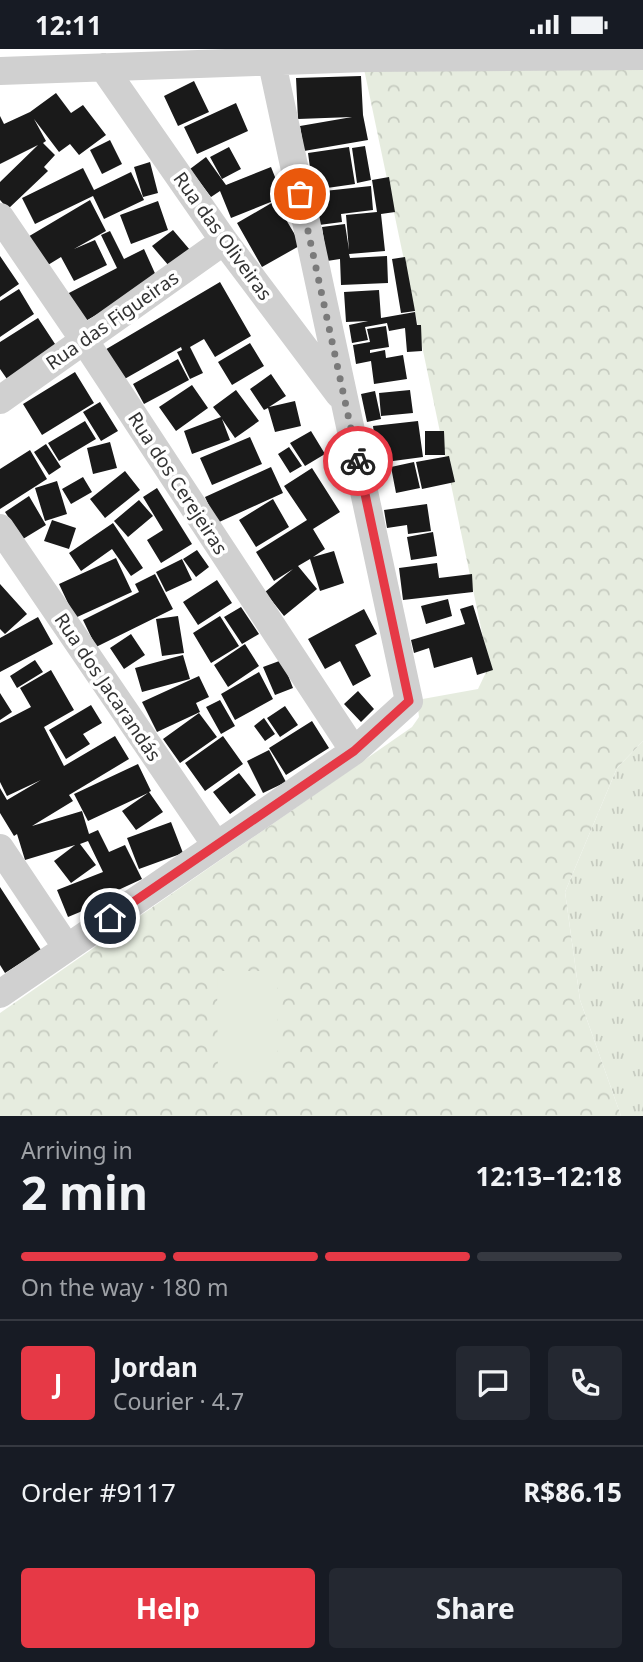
<!DOCTYPE html>
<html lang="en">
<head>
<meta charset="utf-8">
<style>
	body { margin:0; font-family:"Noto Sans",sans-serif; background:#242831; color:#f1f3f6; height:100vh; display:flex; flex-direction:column; font-size:26px; white-space:nowrap }
	* { box-sizing:border-box; margin:0 }
	p { font-size:23px; color:#9ea1a6 }
	.icon { flex:none; width:38px; height:38px; fill:none; stroke:currentColor; stroke-width:2; stroke-linecap:round; stroke-linejoin:round }
	.map { position:relative; height:1067px; overflow:hidden }
	.panel { display:flex; flex-direction:column; background:#171b24; flex:1 }
	.panel>* { flex:none }
	.pin { position:absolute; display:grid; place-items:center; width:60px; height:60px; color:#fff; margin:-30px; border:4px solid #fff; border-radius:50%; box-shadow:0 2px 7px #0007 }
	.courier { position:absolute; display:grid; place-items:center; width:70px; height:70px; margin:-35px; border:5px solid #e63946; border-radius:50%; background:#fff; color:#222; box-shadow:0 2px 9px #0007 }
	.overview em { font-style:normal; font-weight:700 }
	.overview div { display:flex; flex-direction:column-reverse }
	.overview { display:flex; align-items:center; justify-content:space-between; height:119px; padding:0 21px }
	h1 { font-size:46px; font-weight:700; line-height:52px }
	.bar { display:grid; grid-template-columns:repeat(4,1fr); gap:10px 7px; align-content:center; height:84px; padding:0 21px }
	.bar i { height:9px; border-radius:5px; background:#363941 }
	.bar .current { background:#e63946 }
	.bar p { grid-column:span 4 }
	.line { display:flex; align-items:center; gap:18px; padding:0 21px; border-top:2px solid #363941 }
	.line div { flex:1 }
	.round { display:grid; place-items:center; flex:none; width:74px; height:74px; border-radius:7px; background:#242831 }
	.button { display:flex; gap:14px; margin-top:auto; padding:14px 21px }
	.button a { flex:1; height:80px; border-radius:7px; background:#e63946; color:#fff; font-size:28px; font-weight:700; line-height:80px; text-align:center }
	.button a+a { background:#242831; color:#f1f3f6 }
	.status { display:flex; justify-content:space-between; align-items:center; height:49px; padding:0 35px; background:#171b24; direction:ltr }
	.status svg { height:19px; fill:currentColor }
	.map>svg:first-child { display:block }
</style>
</head>
<body>
<div class="status"><b>12:11</b><svg viewBox="0 0 49 12"><path d="M0 12V9h3v3zM5 12V6h3v6zM10 12V3h3v9zM15 12V0h3v12zM26 1h20v11H26zM47 4h2v5h-2z"/></svg></div>
<div class="map">
<svg width="643" height="1067" viewBox="0 0 643 1067">
	<defs>
		<pattern id="grass-tufts" width="24" height="20" patternUnits="userSpaceOnUse" patternTransform="scale(1.75)"><rect width="24" height="20" fill="#e6ecdf"/><path d="M3 7l-1-3M5 7V3M7 7l1-3M15 17l-1-3M17 17v-4M19 17l1-3" fill="none" stroke="#c6cbc0"/></pattern>
		<pattern id="forest-crowns" width="20" height="18" patternUnits="userSpaceOnUse" patternTransform="scale(1.75)"><rect width="20" height="18" fill="#e6ecdf"/><path d="M2 6a3 3 0 1 1 6 0M12 15a3 3 0 1 1 6 0" fill="none" stroke="#c6cbc0"/></pattern>
	</defs>
	<rect width="100%" height="100%" fill="#fff"/>
	<path fill="url(#grass-tufts)" d="M643,692V1067H621L580,951L565,843L617,719Z"/>
	<path fill="url(#forest-crowns)" d="M364,20H643V692L617,719L565,843L580,951L621,1067H0V964L412,678L419,668L417,651L478,640L489,617Z"/>
	<path fill="#e6ecdf" d="M217,922H277V1022L218,1023Z"/>
	<path fill="#1a1a1a" d="M361,27L363,66L368,91L304,102L300,77L352,68L298,70L296,29Z
		M194,32L209,63L178,77L164,47Z
		M56,44L71,64L83,56L106,86L79,106L70,95L59,103L34,70L46,92L43,94L55,106L44,118L48,122L8,160L0,151V133L38,96L0,115V67L4,75L30,63Z
		M236,54L248,82L197,105L184,78Z
		M110,91L122,115L102,125L90,101Z
		M365,97L371,131L357,134L352,99Z
		M229,98L241,120L222,130L210,108Z
		M349,98L355,135L313,141L308,104Z
		M206,108L226,136L271,118L283,148L231,169L220,142L211,148L190,120Z
		M150,113L158,144L143,148L134,118Z
		M83,119L94,141L131,123L144,151L104,170L93,147L35,175L22,149Z
		M389,128L395,163L381,165L385,202L349,205L350,209L387,207L388,234L341,236L340,210L327,212L322,178L345,175L349,201L346,166L377,163L372,131Z
		M371,137L373,161L341,165L342,173L319,176L315,143Z
		M90,151L106,182L74,200L95,191L107,216L74,232L61,208L43,219L26,189Z
		M158,152L168,181L131,195L120,166Z
		M275,152L301,196L262,218L237,174Z
		M173,181L190,201L169,217L152,197Z
		M110,182L124,210L144,200L158,231L82,274L67,245L117,219L101,186Z
		M0,207L19,235L0,248Z
		M405,208L415,262L401,264L392,210Z
		M220,233L251,287L215,308L204,290L190,298L203,324L190,330L177,303L182,301L181,298L121,332L103,302Z
		M19,240L34,265L0,288V252Z
		M379,241L381,269L415,263L417,276H421L422,302L407,303L405,279L389,282L387,274L365,278L368,291L352,294L349,276L368,272L346,273L344,243Z
		M38,269L57,298L7,330L0,320V293Z
		M386,277L389,298L370,301V304L385,301L386,309L403,306L407,330L374,335L371,312L356,315L353,296L370,293L367,280Z
		M250,294L264,317L232,336L218,313Z
		M178,310L189,331L144,355L133,335Z
		M75,323L94,354L42,386L23,355Z
		M271,325L286,347L269,358L295,352L301,377L275,383L268,359L264,361L250,340Z
		M192,336L208,359L176,382L159,358Z
		M236,341L259,372L235,389L222,370L230,391L192,405L184,382L221,368L213,358Z
		M410,341L413,364L381,367L379,344Z
		M375,342L381,370L367,373L361,345Z
		M100,353L118,382L101,392L83,363Z
		M85,372L96,390L59,412L48,394Z
		M418,372L423,408L378,414L373,377Z
		M311,382L325,405L305,417L290,394Z
		M425,382H444L445,406H425Z
		M250,388L262,415L212,436L200,409Z
		M110,393L117,419L93,425L87,399Z
		M46,395L61,418L49,426L34,403Z
		M289,398L302,417L290,424L278,405Z
		M30,401L47,430L0,460V420Z
		M449,407L455,433L422,440L416,413Z
		M414,413L420,439L396,444L391,418Z
		M271,418L283,444L217,474L205,448Z
		M312,419L340,463L313,480L325,500L313,508L334,502L344,534L320,542L310,510L298,517L317,540L284,567L265,543L293,520L274,532L256,503L307,471L284,437Z
		M125,422L140,441L105,469L90,450Z
		M83,428L92,443L71,455L62,440Z
		M57,432L67,465L45,472L35,439Z
		M157,439L192,495L161,514L147,491L163,481L143,448Z
		M29,447L46,476L23,490L5,463Z
		M273,450L289,478L256,498L239,471Z
		M139,451L153,467L128,488L114,472Z
		M427,455L431,482L408,485L407,476L387,479L384,461Z
		M52,471L76,479L69,500L44,492Z
		M113,474L143,519L131,527L112,500L81,522L69,504Z
		M433,483L437,507L411,511L407,488Z
		M197,501L209,518L196,528L183,510Z
		M116,509L132,543L75,569L59,535Z
		M182,510L192,531L166,543L156,523Z
		M437,514L439,529L472,525L473,543L403,551L399,519Z
		M155,525L173,560L96,598L83,571L139,543L135,535Z
		M217,531L232,554L198,576L183,553Z
		M0,535L27,565L5,585L0,580Z
		M448,550L452,567L426,575L421,557Z
		M473,556L493,621L477,626L472,608L434,619L429,599L414,604L411,591L465,575L460,560Z
		M241,558L259,585L242,595L224,568Z
		M364,560L377,585L355,596L371,627L353,637L340,612L325,620L308,590Z
		M178,567L184,604L162,607L156,570Z
		M220,567L239,597L211,614L193,584Z
		M38,568L53,595L0,623V589Z
		M131,585L145,606L124,620L110,599Z
		M245,595L259,617L228,638L214,616Z
		M183,606L190,630L142,643L135,619Z
		M35,611L43,623L17,639L10,627Z
		M282,611L293,639L275,646L263,618Z
		M51,621L74,661L44,678L64,717L115,687L129,710L69,746L73,752L32,777L82,762L89,785L98,781L109,803L125,796L142,830L114,843L116,848L68,868L57,841L103,823L88,792L80,795L96,816L71,834L54,812L75,796L25,811L17,785L14,787L0,764V739L7,751L41,731L7,747L0,733V674L31,658L20,639Z
		M259,623L273,650L235,671L221,645Z
		M199,627L209,648L196,654L200,663L157,683L142,653Z
		M358,642L374,660L361,673L344,655Z
		M0,644L12,663L0,671Z
		M220,651L235,677L221,685L206,658Z
		M91,656L102,674L83,685L90,695L66,710L49,681Z
		M285,657L298,676L280,688L267,669Z
		M199,664L217,688L180,714L163,690Z
		M264,669L275,685L265,692L254,677Z
		M312,672L329,699L286,726L269,699Z
		M223,687L243,715L205,742L185,714Z
		M269,701L286,733L263,744L247,712Z
		M138,715L151,742L149,743L163,763L136,781L122,762L148,744L88,772L74,745Z
		M239,724L256,746L230,765L213,743Z
		M171,773L183,804L139,820L127,789Z
		M0,838L41,901L5,924L0,916Z"/>
	<g fill="none" stroke-linecap="round" stroke-linejoin="round">
		<path stroke="#d0d0d0" stroke-width="28" d="M103,18L224,192L339,345
			M0,22L367,9L643,7
			M0,168L84,291L354,702
			M0,351L224,192
			M0,479L216,796
			M0,799L67,899
			M0,945L354,702L409,652L272,14"/>
	</g>
	<g fill="none" stroke-linecap="round" stroke-linejoin="round">
		<path stroke="#7a7a7a" stroke-width="7" stroke-dasharray="0 12.6" d="M300,145L358,412"/>
		<path stroke="#e63946" stroke-width="9" d="M110,869L354,702L409,652L358,412"/>
	</g>
	<g text-anchor="middle" stroke-width="7" stroke-linejoin="round" paint-order="stroke">
		<g font-size="19" fill="#333" stroke="#fff">
			<text transform="translate(223 187) rotate(54)" y="7">Rua das Oliveiras</text>
			<text transform="translate(112 271) rotate(-35)" y="7">Rua das Figueiras</text>
			<text transform="translate(178 434) rotate(57)" y="7">Rua dos Cerejeiras</text>
			<text transform="translate(108 638) rotate(56)" y="7">Rua dos Jacarandás</text>
		</g>
	</g>
</svg>
<div class="pin" style="left:300px;top:145px;background:#ea580c"><svg class="icon" aria-label="bag" viewBox="0 0 24 24"><path d="M5 8h14l-1 12H6zM9 8a3 3 0 0 1 6 0"/></svg></div>
<div class="pin" style="left:110px;top:869px;background:#1f2937"><svg class="icon" aria-label="home" viewBox="0 0 24 24"><path d="M3 11l9-7 9 7M6 9v11h12V9"/></svg></div>
<div class="courier" style="left:358px;top:412px"><svg class="icon" aria-label="bike" viewBox="0 0 24 24"><circle cx="6" cy="16" r="4"/><circle cx="18" cy="16" r="4"/><path d="M6 16l4-8h5l3 8M10 8l3 8H6M13 5h3"/></svg></div>
</div>
<section class="panel">
<div class="overview"><div><h1>2 min</h1><p>Arriving in</p></div><em>12:13–12:18</em></div>
<div class="bar"><i class="current"></i><i class="current"></i><i class="current"></i><i></i><p>On the way · 180 m</p></div>
<div class="line" style="height:126px"><b class="round" style="background:#e63946;color:#fff">J</b><div><b>Jordan</b><p>Courier · 4.7</p></div><a class="round"><svg class="icon" aria-label="chat" viewBox="0 0 24 24"><path d="M4 5h16v11H9l-5 4z"/></svg></a><a class="round"><svg class="icon" aria-label="phone" viewBox="0 0 24 24"><path d="M5 4h4l2 5-3 2q2 4 5 5l2-3 5 2v4C11 20 4 13 5 4z"/></svg></a></div>
<div class="line" style="height:91px"><div>Order #9117</div><b>R$86.15</b></div>
<div class="button"><a>Help</a><a>Share</a></div>
</section>
</body>
</html>
